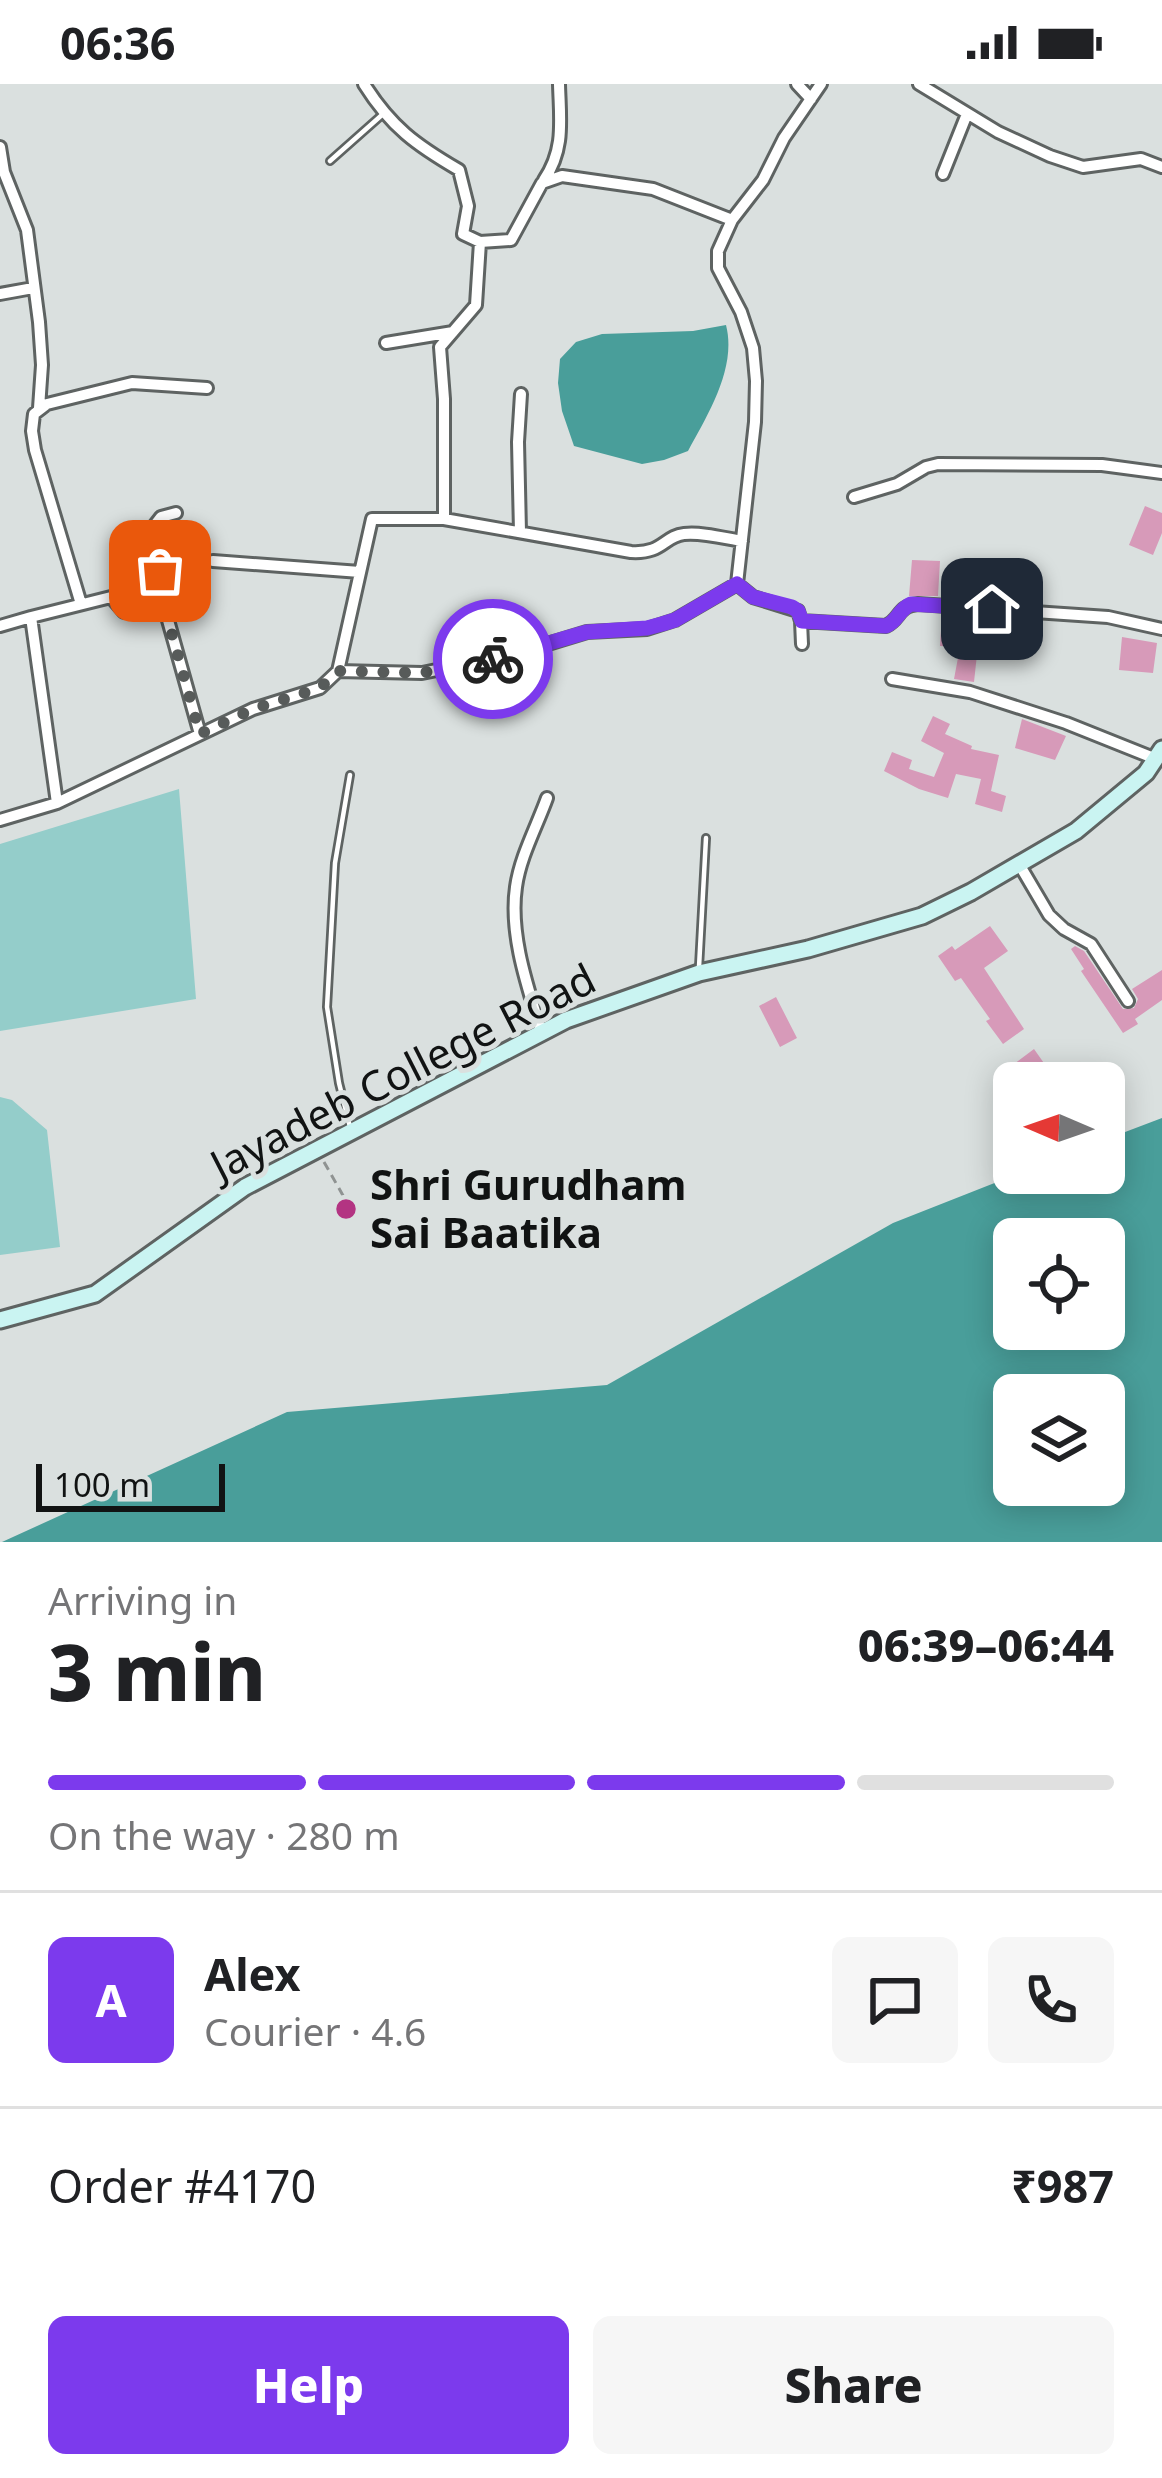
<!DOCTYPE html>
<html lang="en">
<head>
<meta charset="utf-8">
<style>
	body { margin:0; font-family:"Noto Sans",sans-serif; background:#f6f6f6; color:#202124; height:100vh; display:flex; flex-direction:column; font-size:45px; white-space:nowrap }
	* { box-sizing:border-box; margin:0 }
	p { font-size:39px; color:#757577 }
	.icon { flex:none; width:66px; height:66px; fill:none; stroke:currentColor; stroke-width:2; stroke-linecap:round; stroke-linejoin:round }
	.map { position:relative; height:1458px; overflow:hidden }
	.panel { display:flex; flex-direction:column; background:#fff; flex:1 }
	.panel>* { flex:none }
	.needle { width:78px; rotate:272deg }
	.tools { position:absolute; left:993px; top:978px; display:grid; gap:24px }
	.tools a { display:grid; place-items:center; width:132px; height:132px; border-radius:18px; background:#fff; box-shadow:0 6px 30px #0003; font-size:60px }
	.scale { position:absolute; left:36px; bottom:30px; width:189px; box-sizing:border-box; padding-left:12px; border:6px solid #111313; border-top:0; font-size:33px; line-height:42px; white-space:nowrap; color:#111313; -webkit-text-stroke:9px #dae0df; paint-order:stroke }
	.pin { position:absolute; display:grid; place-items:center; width:102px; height:102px; color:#fff; margin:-51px; border-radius:24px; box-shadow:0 6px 18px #0006 }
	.courier { position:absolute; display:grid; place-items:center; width:120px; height:120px; margin:-60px; border:9px solid #7c3aed; border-radius:50%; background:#fff; color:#222; box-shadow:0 3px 15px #0007 }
	.headline em { font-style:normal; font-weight:800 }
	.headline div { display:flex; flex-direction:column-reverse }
	.headline { display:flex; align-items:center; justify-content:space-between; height:204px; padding:0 48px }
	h1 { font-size:78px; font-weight:800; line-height:90px }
	.bar { display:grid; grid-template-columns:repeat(4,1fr); gap:18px 12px; align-content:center; height:144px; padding:0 48px }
	.bar i { height:15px; border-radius:9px; background:#e0e0e0 }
	.bar .on { background:#7c3aed }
	.bar p { grid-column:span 4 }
	.line { display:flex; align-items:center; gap:30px; padding:0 48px; border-top:3px solid #e0e0e0 }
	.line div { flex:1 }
	.round { display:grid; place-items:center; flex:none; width:126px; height:126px; border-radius:18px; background:#f6f6f6 }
	.action { display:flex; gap:24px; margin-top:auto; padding:24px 48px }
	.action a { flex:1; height:138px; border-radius:18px; background:#7c3aed; color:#fff; font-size:48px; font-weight:800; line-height:138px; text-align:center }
	.action a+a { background:#f6f6f6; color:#202124 }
	.status { display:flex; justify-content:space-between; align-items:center; height:84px; padding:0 60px; background:#fff; direction:ltr }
	.status svg { height:33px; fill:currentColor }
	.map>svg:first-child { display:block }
</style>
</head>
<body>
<div class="status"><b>06:36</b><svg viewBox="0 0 49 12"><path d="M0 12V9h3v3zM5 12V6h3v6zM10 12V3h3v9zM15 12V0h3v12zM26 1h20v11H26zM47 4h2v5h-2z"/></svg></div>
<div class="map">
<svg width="1162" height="1458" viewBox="0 0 1162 1458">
	<rect width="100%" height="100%" fill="#dae0df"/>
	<path fill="#94cdca" d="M179,705L196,915L0,947V760Z
		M0,1013L12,1016L47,1046L60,1163L0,1171Z"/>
	<path fill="#499e9a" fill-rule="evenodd" d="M726,241C737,284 708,330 688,367L664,376L642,380L574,362L562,327L558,299L560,275L576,258L602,250L693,247Z
		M1162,1034V1458H2L287,1328L607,1301L893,1139L1020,1089H1104V1056ZM1014,1155H1104V1245H1014ZM1014,1311H1104V1401H1014Z"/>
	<path fill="#d79ab9" d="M1145,422L1162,429V449L1153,471L1129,461Z
		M912,476L940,477L938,512H909Z
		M942,531L981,534L974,598L954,595L960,563L940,562Z
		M1122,553L1157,559L1153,589L1119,586Z
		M933,632L950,640L945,650L972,662L971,665L999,671L991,707L1006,712L1002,728L975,720L981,695L956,690L948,714L919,705L884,687L892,668L912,676L909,685L934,693L944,669L921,657Z
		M1022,635L1066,652L1055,676L1015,664Z
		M990,842L1008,867L984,884L1024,945L1003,960L986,937L990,935L961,894L955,897L938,872L952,862L955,866Z
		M1075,862L1084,867L1123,925L1134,924L1138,915L1132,905L1162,886V916L1135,935L1138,940L1123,949L1081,887L1084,885L1071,865Z
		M776,913L797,954L780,963L759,922Z
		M1034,965L1058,999H1027L1014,980Z"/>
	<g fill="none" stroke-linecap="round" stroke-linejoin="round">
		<g stroke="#5e6362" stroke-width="10">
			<path id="lane" d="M330,77L383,30
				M350,691L335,779L327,923L339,999L350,1043
				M699,883L706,754"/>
		</g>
		<g stroke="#5e6362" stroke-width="16">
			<path id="street" d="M364,0C391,43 416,61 459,86L468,122L463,150L480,158L511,156L542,99L562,92L653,105L732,136
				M797,0L811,15
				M919,0L998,48L1050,72L1083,83L1141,75L1162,83
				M0,63L4,88L27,146L39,238L42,281L39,324
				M943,90L967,30
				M544,96C565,65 560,37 559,0
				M480,158L476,221L440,263L444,315V435L631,468C663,470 664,452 684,450C702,448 724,454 742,457
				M0,210L33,204
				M386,259L453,248
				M854,413L897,400L926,383L938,380L1102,381L1162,389
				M520,448L518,358L521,310
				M213,477L360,488
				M81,520L35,366L32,347L34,330L47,320L132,299L207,304
				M164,522L154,442L161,433L176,429
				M801,537L886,542C901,535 897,522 918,520L1108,533L1162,545
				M0,542L31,533
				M802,560L801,537L798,527L753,513L737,500L755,338L756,297L753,264L741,228L718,184V167L732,136L763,96L784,54L821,0
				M338,587L422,589L515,570L587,548L647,545L675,536L737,500
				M892,595L970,608L1066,639L1156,675
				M200,650L164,522L124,528L111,513L31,533L57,719L253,625L320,604L338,587L372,435H444
				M0,736L57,719
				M1019,780L1049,831L1064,845L1091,860L1128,917
				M542,950C528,904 509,851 516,803C520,773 537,742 547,714"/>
		</g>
		<g stroke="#5e6362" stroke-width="21">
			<path id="secondary" d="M0,1236L95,1210L245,1103L566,936L699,889L808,865L922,832L971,808L1076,747L1146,689L1162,665"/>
		</g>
		<path stroke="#8f9392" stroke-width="3" stroke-dasharray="9 6" stroke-linecap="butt" d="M324,1078L349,1122"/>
		<use href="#lane" stroke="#fff" stroke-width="4.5"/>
		<use href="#street" stroke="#fff" stroke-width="10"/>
		<use href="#secondary" stroke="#caf4f2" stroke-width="15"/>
	</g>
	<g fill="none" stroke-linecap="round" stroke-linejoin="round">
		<path stroke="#575b5a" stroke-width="12" stroke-dasharray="0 21.6" d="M160,487L164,522L200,650L253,625L320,604L338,587L422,589L493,575"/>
		<path stroke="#7c3aed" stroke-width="15" d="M493,575L587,548L647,544L662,540L675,536L737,500L753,513L792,523L798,527L802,537L886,542C897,538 899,525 911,520L992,525"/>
	</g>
	<circle fill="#b33482" stroke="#dae0df" stroke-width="4.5" cx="346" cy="1125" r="12"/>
	<g text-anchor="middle" stroke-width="10" stroke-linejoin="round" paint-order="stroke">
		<g font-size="42" fill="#111313" stroke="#dae0df">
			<text transform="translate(403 988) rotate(-27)" y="15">Jayadeb College Road</text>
		</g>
		<g font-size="42" font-weight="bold" fill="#111313" stroke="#dae0df" text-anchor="start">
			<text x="370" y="1116">Shri Gurudham<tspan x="370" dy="48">Sai Baatika</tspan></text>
		</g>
	</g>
</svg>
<div class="tools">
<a><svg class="needle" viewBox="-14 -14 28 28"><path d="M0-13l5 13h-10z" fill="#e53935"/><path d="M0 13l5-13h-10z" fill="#757577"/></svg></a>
<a><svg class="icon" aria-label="locate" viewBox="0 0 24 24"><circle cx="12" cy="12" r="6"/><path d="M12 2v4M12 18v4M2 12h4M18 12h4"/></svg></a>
<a><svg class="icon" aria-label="layers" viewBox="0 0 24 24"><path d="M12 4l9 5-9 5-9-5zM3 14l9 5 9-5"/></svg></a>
</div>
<div class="scale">100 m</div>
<div class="pin" style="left:160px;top:487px;background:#ea580c"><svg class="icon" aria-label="bag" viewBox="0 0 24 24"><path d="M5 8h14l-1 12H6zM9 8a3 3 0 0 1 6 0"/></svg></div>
<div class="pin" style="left:992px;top:525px;background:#1f2937"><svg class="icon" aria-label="home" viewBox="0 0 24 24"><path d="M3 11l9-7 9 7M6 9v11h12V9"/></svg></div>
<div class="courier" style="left:493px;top:575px"><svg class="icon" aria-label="bike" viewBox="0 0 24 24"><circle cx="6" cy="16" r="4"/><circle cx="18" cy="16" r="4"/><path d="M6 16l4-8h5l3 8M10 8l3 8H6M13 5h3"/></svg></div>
</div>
<section class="panel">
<div class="headline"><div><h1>3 min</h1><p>Arriving in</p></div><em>06:39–06:44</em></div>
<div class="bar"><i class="on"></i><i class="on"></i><i class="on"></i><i></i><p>On the way · 280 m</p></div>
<div class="line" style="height:216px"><b class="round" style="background:#7c3aed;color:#fff">A</b><div><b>Alex</b><p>Courier · 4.6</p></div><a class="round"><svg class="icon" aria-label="chat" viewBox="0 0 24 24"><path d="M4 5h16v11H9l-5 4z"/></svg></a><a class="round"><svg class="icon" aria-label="phone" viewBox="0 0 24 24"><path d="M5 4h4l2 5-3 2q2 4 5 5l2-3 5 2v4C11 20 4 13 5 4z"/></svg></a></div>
<div class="line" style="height:156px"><div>Order #4170</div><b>₹987</b></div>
<div class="action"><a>Help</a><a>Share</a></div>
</section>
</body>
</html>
